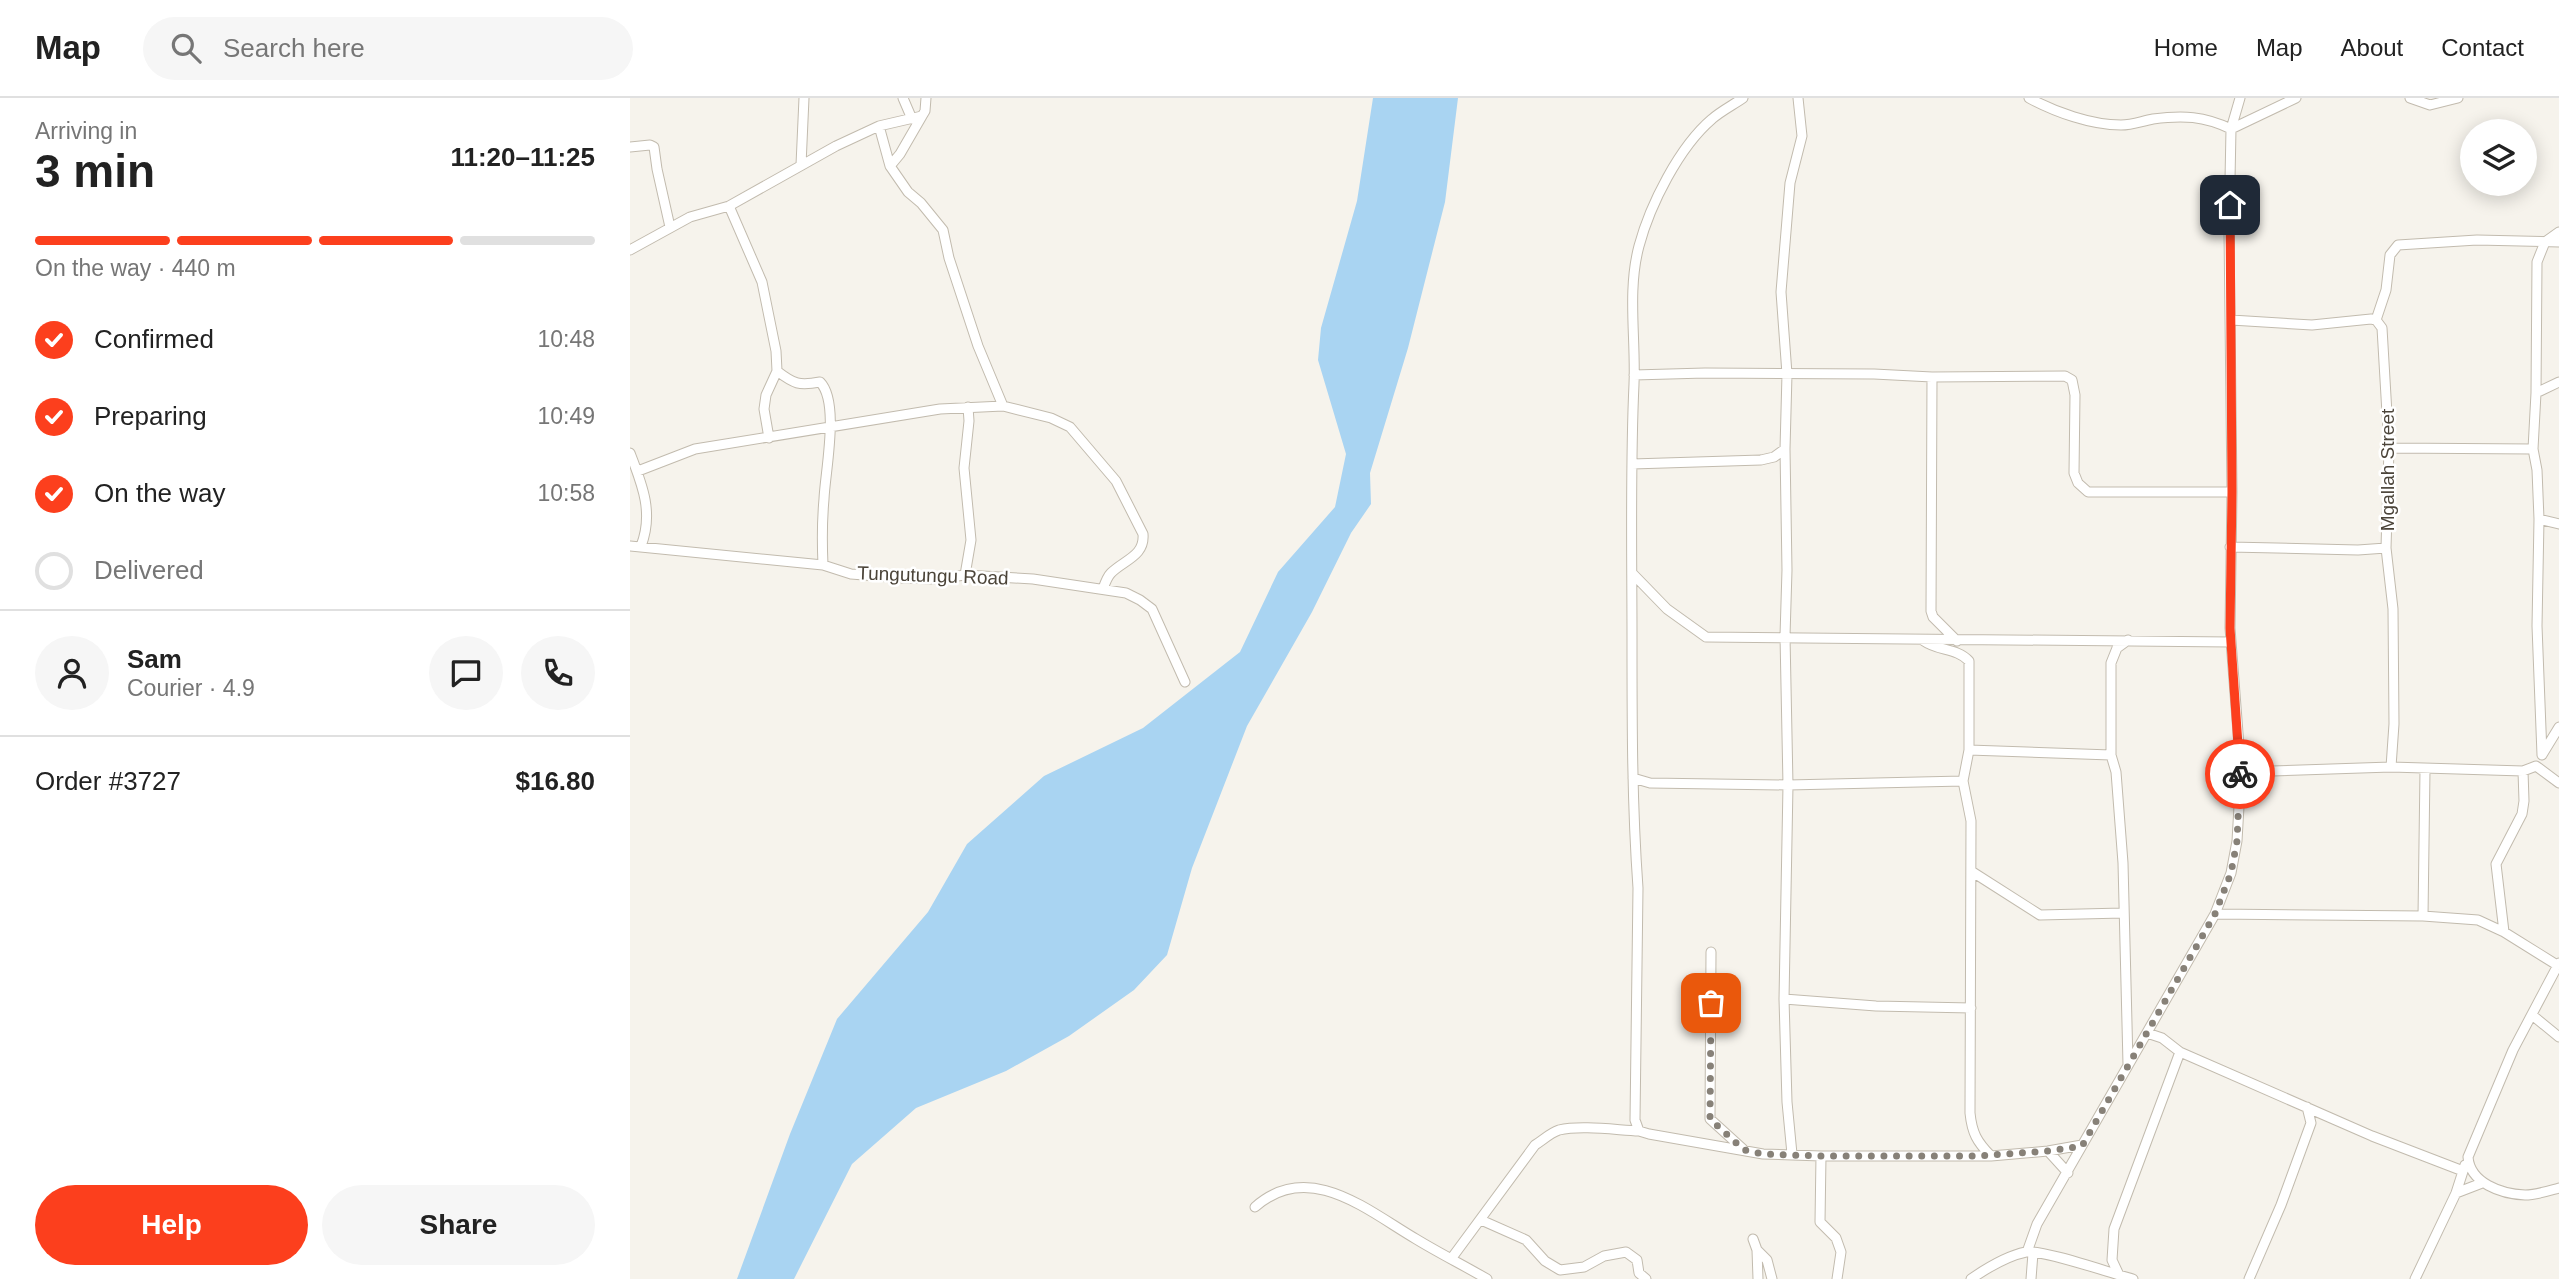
<!DOCTYPE html>
<html lang="en">
<head>
<meta charset="utf-8">
<style>
	body { margin:0; font-family:Helvetica,sans-serif; background:#f6f6f6; color:#222; height:100vh; display:flex; flex-direction:column; font-size:26px; white-space:nowrap }
	* { box-sizing:border-box; margin:0 }
	p { font-size:23px; color:#767676 }
	.icon { flex:none; width:38px; height:38px; fill:none; stroke:currentColor; stroke-width:2; stroke-linecap:round; stroke-linejoin:round }
	.map { position:relative; flex:1; overflow:hidden }
	.sheet { display:flex; flex-direction:column; background:#fff; width:630px }
	.sheet>* { flex:none }
	.tools { position:absolute; left:1830px; top:21px; display:grid; gap:14px }
	.tools a { display:grid; place-items:center; width:77px; height:77px; border-radius:50%; background:#fff; box-shadow:0 4px 18px #0003; font-size:35px }
	.pin { position:absolute; display:grid; place-items:center; width:60px; height:60px; color:#fff; margin:-30px; border-radius:14px; box-shadow:0 4px 10px #0006 }
	.courier { position:absolute; display:grid; place-items:center; width:70px; height:70px; margin:-35px; border:5px solid #fc3f1d; border-radius:50%; background:#fff; color:#222; box-shadow:0 2px 9px #0007 }
	.head em { font-style:normal; font-weight:700 }
	.head div { display:flex; flex-direction:column-reverse }
	.head { display:flex; align-items:center; justify-content:space-between; height:119px; padding:0 35px }
	h1 { font-size:46px; font-weight:700; line-height:52px }
	.bar { display:grid; grid-template-columns:repeat(4,1fr); gap:10px 7px; align-content:center; height:84px; padding:0 35px }
	.bar i { height:9px; border-radius:5px; background:#e0e0e0 }
	.bar .active { background:#fc3f1d }
	.bar p { grid-column:span 4 }
	.line { display:flex; align-items:center; gap:18px; padding:0 35px; border-top:2px solid #e0e0e0 }
	.line div { flex:1 }
	.round { display:grid; place-items:center; flex:none; width:74px; height:74px; border-radius:37px; background:#f6f6f6 }
	ol { padding:0 35px; list-style:none }
	li { display:flex; align-items:center; gap:21px; height:77px }
	li p { margin-inline-start:auto }
	li .icon { padding:7px; border-radius:50%; background:#fc3f1d; color:#fff; stroke-width:4 }
	li:last-child { color:#767676 }
	li i { width:38px; height:38px; border:4px solid #e0e0e0; border-radius:50% }
	.button { display:flex; gap:14px; margin-top:auto; padding:14px 35px }
	.button a { flex:1; height:80px; border-radius:42px; background:#fc3f1d; color:#fff; font-size:28px; font-weight:700; line-height:80px; text-align:center }
	.button a+a { background:#f6f6f6; color:#222 }
	header { display:flex; align-items:center; gap:42px; box-sizing:border-box; height:98px; padding:0 35px; background:#fff; border-bottom:2px solid #e0e0e0 }
	header strong { font-size:33px }
	nav { display:flex; gap:38px; margin-inline-start:auto; font-size:24px }
	.search { width:490px; height:63px; background:#f6f6f6; display:flex; align-items:center; gap:18px; box-sizing:border-box; padding:0 24px; border-radius:38px; color:#767676; font-size:26px }
	main { display:flex; flex:1; min-height:0 }
	.map>svg:first-child { display:block }
</style>
</head>
<body>
<header>
<strong>Map</strong>
<div class="search"><svg class="icon" aria-label="search" viewBox="0 0 24 24"><circle cx="10" cy="10" r="6"/><path d="M15 15l6 6"/></svg>Search here</div>
<nav><a>Home</a><a>Map</a><a>About</a><a>Contact</a></nav>
</header>
<main>
<section class="sheet">
<div class="head"><div><h1>3 min</h1><p>Arriving in</p></div><em>11:20–11:25</em></div>
<div class="bar"><i class="active"></i><i class="active"></i><i class="active"></i><i></i><p>On the way · 440 m</p></div>
<ol>
<li><svg class="icon" aria-label="check" viewBox="0 0 24 24"><path d="M5 12l5 5 9-10"/></svg>Confirmed<p>10:48</p></li>
<li><svg class="icon" aria-label="check" viewBox="0 0 24 24"><path d="M5 12l5 5 9-10"/></svg>Preparing<p>10:49</p></li>
<li><svg class="icon" aria-label="check" viewBox="0 0 24 24"><path d="M5 12l5 5 9-10"/></svg>On the way<p>10:58</p></li>
<li><i></i>Delivered</li>
</ol>
<div class="line" style="height:126px"><a class="round"><svg class="icon" aria-label="person" viewBox="0 0 24 24"><circle cx="12" cy="8" r="4"/><path d="M4 21q1-7 8-7t8 7"/></svg></a><div><b>Sam</b><p>Courier · 4.9</p></div><a class="round"><svg class="icon" aria-label="chat" viewBox="0 0 24 24"><path d="M4 5h16v11H9l-5 4z"/></svg></a><a class="round"><svg class="icon" aria-label="phone" viewBox="0 0 24 24"><path d="M5 4h4l2 5-3 2q2 4 5 5l2-3 5 2v4C11 20 4 13 5 4z"/></svg></a></div>
<div class="line" style="height:91px"><div>Order #3727</div><b>$16.80</b></div>
<div class="button"><a>Help</a><a>Share</a></div>
</section>
<div class="map">
<svg width="1929" height="1181" viewBox="0 0 1929 1181">
	<rect width="100%" height="100%" fill="#f6f3ec"/>
	<path fill="#a9d4f2" d="M743,0H828L815,104L778,250L740,375L741,406L721,435L682,514L617,628L562,770L537,857L504,892L439,938L376,973L286,1010L222,1066L164,1181H107L160,1036L207,921L298,814L337,746L414,678L513,630L610,554L648,474L705,409L716,356L688,262L691,230L727,103Z"/>
	<g fill="none" stroke-linecap="round" stroke-linejoin="round">
		<g stroke="#c2bbae" stroke-width="11">
			<path id="minor" d="M273,0L282,21
				M1113,0C1103,7 1091,13 1082,21C1049,49 1020,107 1009,148C997,193 1006,241 1004,286C1000,371 1002,456 1002,541C1002,624 1002,707 1008,790L1005,1022L1009,1033L1019,1036L1133,1056L1191,1058H1361L1418,1053L1452,1047
				M1399,0C1425,14 1461,27 1491,27C1502,27 1512,23 1523,21C1553,17 1574,18 1601,31L1666,0
				M1780,0L1800,7L1828,0
				M249,28L260,68L278,94L291,105L313,132L319,160L348,248L373,308
				M0,49L20,47L24,49L27,71L40,129
				M171,67L174,0
				M260,68L270,56L292,18
				M99,108L132,184L146,253L147,273L136,297L134,311L139,340
				M1929,134L1915,144L1907,164L1906,295L1903,351L1907,372L1909,421L1929,426
				M0,152L60,119L99,108L206,48L249,28L292,18L295,13L296,0
				M1601,222L1682,227L1741,221L1746,222L1752,230L1759,350L1756,450L1763,511L1764,626L1761,669
				M1746,222L1756,192L1760,157L1768,147L1847,142L1929,144
				M147,273C164,286 169,288 190,284C210,304 195,374 194,401C192,423 192,445 193,467
				M1004,277L1075,275L1244,276L1302,279L1435,278L1442,282L1445,297L1444,375L1448,385L1458,394H1602
				M1302,279L1301,513L1303,519L1327,543
				M1906,295L1929,284
				M1759,350L1903,351
				M0,355C12,386 24,415 11,448
				M1002,366L1131,362L1144,359L1155,351
				M8,373L65,351L310,311L373,308L421,320L440,329L486,383L513,436C515,458 494,462 481,475C477,479 475,485 473,491
				M1909,421L1907,528L1912,657
				M0,448L193,467L221,476L272,480L305,481L335,477L403,481L496,495L510,502L522,511L555,584
				M1600,449L1728,452L1756,450
				M1002,475L1037,511L1076,539L1600,544
				M335,477L341,442L334,370L339,323L338,309
				M1294,543C1308,553 1327,550 1339,563V652L1333,683L1341,723L1340,1015C1342,1035 1347,1044 1361,1058
				M1339,652L1481,657
				M1912,657L1929,629
				M1611,674L1761,669L1893,673L1906,668L1929,685
				M1003,680L1020,685L1158,687L1333,683
				M1341,773L1410,817L1493,815
				M1585,816L1793,818L1848,822L1874,834L1927,867
				M1793,818L1795,672
				M1874,834L1866,766L1892,716L1894,703L1893,673
				M1081,854L1080,1021L1113,1051
				M1929,865L1883,952L1838,1059C1840,1085 1871,1096 1895,1097C1906,1097 1918,1093 1929,1090
				M1154,901L1246,908L1341,910
				M1902,917L1929,939
				M1517,935L1532,940L1550,954L1742,1038L1833,1073
				M1498,966L1493,765L1486,674L1481,657V565L1487,550L1498,542
				M1418,1053L1438,1075
				M1162,1056L1157,1004L1154,901L1158,687L1155,538L1157,472L1155,351L1157,276L1151,194L1160,85L1172,38L1168,0
				M1191,1058L1190,1124L1206,1140L1211,1154L1207,1181
				M1826,1095L1852,1085
				M625,1109C679,1061 738,1113 786,1141C809,1155 833,1167 857,1181
				M851,1122L896,1142L915,1163L930,1172L954,1169L974,1158L996,1154L1007,1162L1009,1175L1016,1181
				M1123,1141L1127,1152L1128,1181
				M1127,1152L1137,1162L1142,1181
				M1397,1154L1407,1126L1585,816L1601,775L1607,743L1611,674L1600,530L1602,394L1599,133L1601,31L1610,0
				M821,1161L905,1047C913,1042 920,1035 929,1032C951,1027 986,1032 1009,1033
				M1489,1177L1482,1162L1484,1131L1550,954
				M1341,1181C1357,1170 1376,1158 1396,1154C1412,1151 1483,1176 1503,1181
				M1401,1181L1403,1155
				M1619,1181L1651,1107L1681,1025L1677,1009
				M1785,1181L1826,1095L1835,1067"/>
		</g>
		<use href="#minor" stroke="#fff" stroke-width="9"/>
	</g>
	<g fill="none" stroke-linecap="round" stroke-linejoin="round">
		<path stroke="#878178" stroke-width="7" stroke-dasharray="0 12.6" d="M1081,905L1080,1021L1114,1052L1133,1056L1191,1058H1347L1418,1053L1452,1048L1585,816L1601,775L1607,743L1610,676"/>
		<path stroke="#fc3f1d" stroke-width="9" d="M1600,107L1602,394L1600,530L1610,676"/>
	</g>
	<g text-anchor="middle" stroke-width="5" stroke-linejoin="round" paint-order="stroke">
		<g font-size="19" fill="#4b4439" stroke="#fff">
			<text transform="translate(1757 372) rotate(-90)" y="7">Mgallah Street</text>
			<text transform="translate(303 477) rotate(2)" y="7">Tungutungu Road</text>
		</g>
	</g>
</svg>
<div class="tools">
<a><svg class="icon" aria-label="layers" viewBox="0 0 24 24"><path d="M12 4l9 5-9 5-9-5zM3 14l9 5 9-5"/></svg></a>
</div>
<div class="pin" style="left:1081px;top:905px;background:#ea580c"><svg class="icon" aria-label="bag" viewBox="0 0 24 24"><path d="M5 8h14l-1 12H6zM9 8a3 3 0 0 1 6 0"/></svg></div>
<div class="pin" style="left:1600px;top:107px;background:#1f2937"><svg class="icon" aria-label="home" viewBox="0 0 24 24"><path d="M3 11l9-7 9 7M6 9v11h12V9"/></svg></div>
<div class="courier" style="left:1610px;top:676px"><svg class="icon" aria-label="bike" viewBox="0 0 24 24"><circle cx="6" cy="16" r="4"/><circle cx="18" cy="16" r="4"/><path d="M6 16l4-8h5l3 8M10 8l3 8H6M13 5h3"/></svg></div>
</div>
</main>
</body>
</html>
